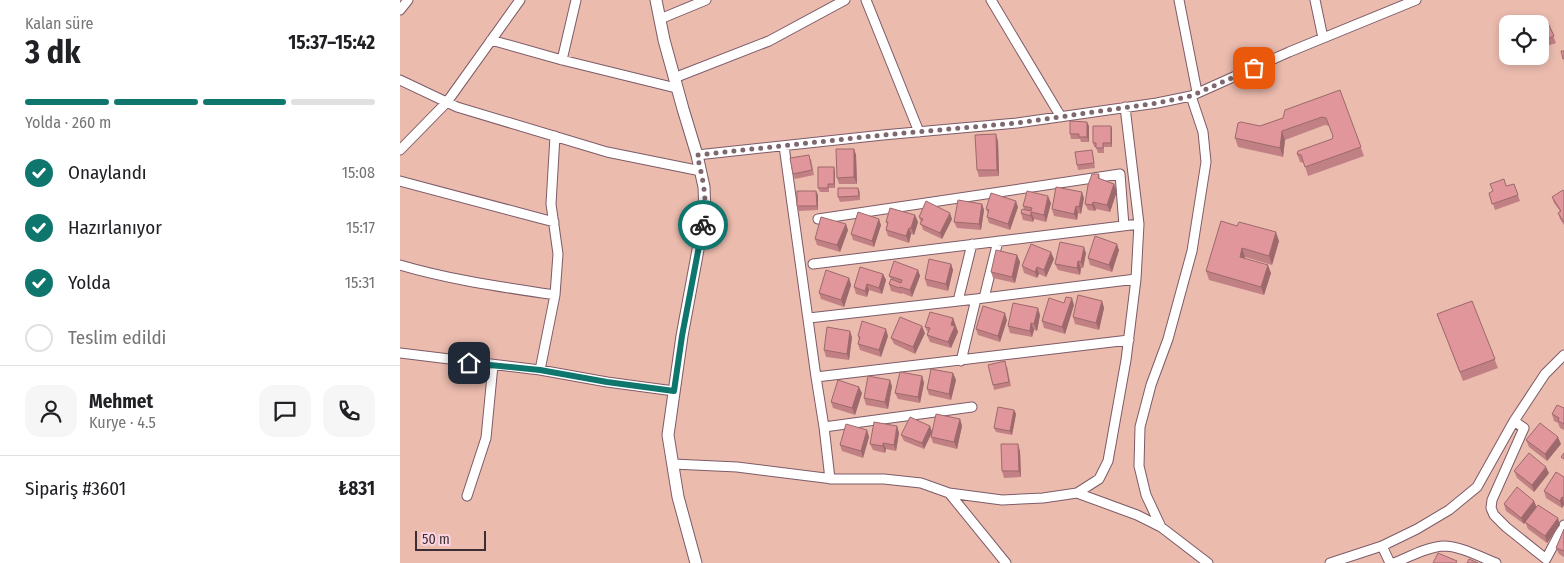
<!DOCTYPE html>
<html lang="tr">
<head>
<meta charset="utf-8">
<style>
	body { margin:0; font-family:"Fira Sans Condensed",sans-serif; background:#f6f6f6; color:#202124; height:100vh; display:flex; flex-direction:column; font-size:19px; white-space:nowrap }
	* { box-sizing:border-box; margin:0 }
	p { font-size:16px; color:#757577 }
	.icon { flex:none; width:28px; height:28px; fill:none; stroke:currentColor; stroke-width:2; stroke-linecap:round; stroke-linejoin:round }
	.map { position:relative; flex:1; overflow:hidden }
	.sheet { display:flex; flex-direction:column; background:#fff; width:400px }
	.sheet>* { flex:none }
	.controls { position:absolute; left:1099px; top:15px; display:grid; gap:10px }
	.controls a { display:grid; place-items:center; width:50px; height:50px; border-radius:10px; background:#fff; box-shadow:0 2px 8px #0003; font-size:25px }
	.scale { position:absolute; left:15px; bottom:12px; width:71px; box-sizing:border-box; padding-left:5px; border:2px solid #3c2d33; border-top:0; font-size:14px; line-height:18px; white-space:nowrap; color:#3c2d33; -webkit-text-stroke:4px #fbd4e1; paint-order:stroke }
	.pin { position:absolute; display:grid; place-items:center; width:42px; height:42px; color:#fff; margin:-21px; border-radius:10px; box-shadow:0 2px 8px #0006 }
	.courier { position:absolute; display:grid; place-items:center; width:50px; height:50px; margin:-25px; border:4px solid #0f766e; border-radius:50%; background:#fff; color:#222; box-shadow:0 1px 6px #0007 }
	.summary em { font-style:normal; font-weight:700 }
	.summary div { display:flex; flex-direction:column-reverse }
	.summary { display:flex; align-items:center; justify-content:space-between; height:85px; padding:0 25px }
	h1 { font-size:32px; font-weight:700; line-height:38px }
	.bar { display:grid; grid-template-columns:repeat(4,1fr); gap:8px 5px; align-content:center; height:60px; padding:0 25px }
	.bar i { height:6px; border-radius:4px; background:#e0e0e0 }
	.bar .current { background:#0f766e }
	.bar p { grid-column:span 4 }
	.line { display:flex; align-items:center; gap:12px; padding:0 25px; border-top:1px solid #e0e0e0 }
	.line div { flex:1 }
	.round { display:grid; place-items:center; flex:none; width:52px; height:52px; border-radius:15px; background:#f6f6f6 }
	ol { padding:0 25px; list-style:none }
	li { display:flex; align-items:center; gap:15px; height:55px }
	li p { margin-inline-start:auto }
	li .icon { padding:5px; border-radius:50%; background:#0f766e; color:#fff; stroke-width:4 }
	li:last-child { color:#757577 }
	li i { width:28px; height:28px; border:2px solid #e0e0e0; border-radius:50% }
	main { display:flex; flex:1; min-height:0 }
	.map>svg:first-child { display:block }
</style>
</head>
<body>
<main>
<section class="sheet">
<div class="summary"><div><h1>3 dk</h1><p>Kalan süre</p></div><em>15:37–15:42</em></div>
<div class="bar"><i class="current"></i><i class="current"></i><i class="current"></i><i></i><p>Yolda · 260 m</p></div>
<ol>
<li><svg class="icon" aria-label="check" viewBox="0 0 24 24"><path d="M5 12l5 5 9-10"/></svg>Onaylandı<p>15:08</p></li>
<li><svg class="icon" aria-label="check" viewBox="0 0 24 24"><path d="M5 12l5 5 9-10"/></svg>Hazırlanıyor<p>15:17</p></li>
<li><svg class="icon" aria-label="check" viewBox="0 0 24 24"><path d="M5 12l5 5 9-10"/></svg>Yolda<p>15:31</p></li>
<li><i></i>Teslim edildi</li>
</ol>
<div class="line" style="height:90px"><a class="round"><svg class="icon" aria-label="person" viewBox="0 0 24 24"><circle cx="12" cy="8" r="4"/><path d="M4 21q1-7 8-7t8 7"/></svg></a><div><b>Mehmet</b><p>Kurye · 4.5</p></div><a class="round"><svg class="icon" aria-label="chat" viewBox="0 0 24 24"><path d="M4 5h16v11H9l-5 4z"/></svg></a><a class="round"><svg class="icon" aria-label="phone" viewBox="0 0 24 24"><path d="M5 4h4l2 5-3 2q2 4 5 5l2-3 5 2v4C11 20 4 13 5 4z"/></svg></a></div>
<div class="line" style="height:65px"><div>Sipariş #3601</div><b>₺831</b></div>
</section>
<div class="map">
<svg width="1164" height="563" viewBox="0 0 1164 563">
	<rect width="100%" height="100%" fill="#fbd4e1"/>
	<path fill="#ebbbae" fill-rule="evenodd" d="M0,0H1164V563H0ZM1108,24H1140V56H1108Z"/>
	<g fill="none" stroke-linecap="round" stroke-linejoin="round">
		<g stroke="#7d5b67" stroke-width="11">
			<path id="minor" d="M466,0L519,132
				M591,0L661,117
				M779,0L797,92
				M915,0L923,38
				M0,10L8,0
				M260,19L306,0
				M91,40L162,60L276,88
				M162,60L176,0
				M274,78L369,41L445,0
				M0,80L57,107L207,152L301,171
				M384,146L416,377L729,340
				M0,150L47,102L120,0
				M297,155L483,135L617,123L757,103L791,96L889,52L1016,0
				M0,181L154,222
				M418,219L720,174L724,226
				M413,264L739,224
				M0,265C51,280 102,287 155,295
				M584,298L598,241
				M558,301L572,244
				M409,318L576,299L736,279
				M0,353L140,370L207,382L274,391
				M561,361L576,299
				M140,370L155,295L158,254L151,204L155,136
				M416,377L424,427L430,479
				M1114,421L1124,428L1092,500L1091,508L1094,515L1106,527L1146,559L1164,525
				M424,427L572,407
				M273,464L337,467L433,479H484L521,483L549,493L602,500L643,498L677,493L699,479L708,461L726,360L736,279L739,224L725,107
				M549,493L606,563
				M677,493L737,515L761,527L808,563
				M67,496L86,438L93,365
				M761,527L746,495L739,466L740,427L751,385L768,339L792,251L806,162L803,132L791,96
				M982,546L990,563
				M930,563L982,546L1017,529L1049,510L1077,487L1114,421L1145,374L1164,355
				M994,563C1009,557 1027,547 1043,546C1061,546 1080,557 1096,563"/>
		</g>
		<g stroke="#7d5b67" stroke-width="13">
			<path id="major" d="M256,0L264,40L283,109L297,155L304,187L305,212L282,336L268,435L278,497L296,563"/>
		</g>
		<use href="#minor" stroke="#fff" stroke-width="9"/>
		<use href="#major" stroke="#fff" stroke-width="11"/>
	</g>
	<path fill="#c18184" d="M1148,23L1156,43L1147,46L1140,28Z
		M940,90L964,156L908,176L904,163L900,162L897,154L932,139L933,136L929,126L925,125L885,140L883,157L838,147L835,138L860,126L883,118Z
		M689,126V142H681L680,139H671L670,134Z
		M711,126L712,130V147H704V153H698L696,147H694L693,143Z
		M598,141L599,176L579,177L577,170Z
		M454,149L456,155L457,184H439L437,178Z
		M692,150L693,154L695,168L678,170L677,165Z
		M411,159L414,175L395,179L393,174Z
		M434,167L435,172V188H429V192H420L418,188Z
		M699,174L700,179L714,184L717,191L710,212L696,209L695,211L688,210L685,204Z
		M1114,184L1120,201L1095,210L1089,193Z
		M458,188L460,192V200L440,202L438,197Z
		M416,191L418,195V210L399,211L397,206Z
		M1164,192V225L1160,219L1158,213L1160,211L1154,203L1152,197Z
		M684,198L681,214L678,213L677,220L654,216L652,209Z
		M651,203L646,222L634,219L633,222L623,220L621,213L624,209L623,206Z
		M582,204L584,210L581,230L557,228L554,222Z
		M618,207L610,230L589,223L587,217L588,214L586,209Z
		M515,215L518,222L514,235L511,234L509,243L488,236L486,230L487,224L486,222Z
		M519,217L552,219L542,239L523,230Z
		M821,221L879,241L872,265L845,257V258L871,273L864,295L809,280L806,271Z
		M481,225L474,247L453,240L451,234Z
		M448,230L440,252L417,245L415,239Z
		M719,250L712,272L690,265L688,258Z
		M686,253L683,268H681L680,275L658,270L655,264Z
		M617,255L620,262L615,283L593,278L591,272Z
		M654,259L646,277L639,274L637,278L624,273L622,266Z
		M551,264L553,270L548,291L527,286L525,279Z
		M518,270L520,276L512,297L502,293V294L491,291L489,284L491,279L489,276Z
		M483,274L486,280L482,294L469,290L467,297L456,294L454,287Z
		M449,278L451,285L444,307L421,299L419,293Z
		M702,301L704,308L699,330L675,324L673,317Z
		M1072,301L1098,368L1063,381L1037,314Z
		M664,303L674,305L665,334L644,328L642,321Z
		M640,315L637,331L634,330L632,337L610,333L608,326Z
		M553,318L558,332L551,348L530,342L527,335L528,333L525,327Z
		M607,320L600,342L578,335L576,329Z
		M525,333L515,354L494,344L491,338Z
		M458,336H488L481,357L460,350L458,344L459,340Z
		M452,337L449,360L426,357L424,350Z
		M607,366L611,386L594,390L593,385Z
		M553,373L556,380L551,400L529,395L527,389Z
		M522,376L524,383L520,403L498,399L495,393Z
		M492,386L488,409L466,405L464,398Z
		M462,393L455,415L433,408L431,402Z
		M1164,408V430L1160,428L1158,423L1154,421L1152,414Z
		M614,410L616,414L612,435L596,432L594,428Z
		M560,419L562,426L557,449L533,443L531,437L532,433L524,449L504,441L501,435L530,426L532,432Z
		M497,426L499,433L496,451L486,449L485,453L473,450L470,444Z
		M467,430L469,437L463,458L442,451L440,445Z
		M1126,440L1161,444L1147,461L1129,447Z
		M620,451L621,477L604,478L602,471Z
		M1114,471L1149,473L1134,492L1117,478Z
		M1164,477V505L1162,508L1146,498L1144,491Z
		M1134,501L1136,507L1160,525L1147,543L1128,529L1125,522L1131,514L1124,524L1106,511L1104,504Z
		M1164,529V557L1159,554L1156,548Z"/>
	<path fill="#9d696c" d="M687,122L689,126V142L687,137Z
		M711,126L712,130V147L711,143Z
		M882,131L885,140L883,157L880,148Z
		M596,134L598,141L599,176L597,170Z
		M454,149L456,155L457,184L454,177Z
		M434,167L435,172V188L434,184Z
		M714,184L717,191L710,212L707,205Z
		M416,191L418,195V210L417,206Z
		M682,192L684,198L681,214L679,207Z
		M648,196L651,203L646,222L644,215Z
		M616,201L618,207L610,230L608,224Z
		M693,202L696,209L695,211L692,205Z
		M582,204L584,210L581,230L579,224Z
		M676,206L678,213L677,220L674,214Z
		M631,212L634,219L633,222L631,216Z
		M550,213L552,219L542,239L540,233Z
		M515,215L518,222L514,235L511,228Z
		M479,219L481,225L474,247L472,241Z
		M446,224L448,230L440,252L437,245Z
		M509,228L511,234L509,243L506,236Z
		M876,232L879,241L872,265L869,256Z
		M717,244L719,250L712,272L709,265Z
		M684,247L686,253L683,268L681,262Z
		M842,248L845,257L843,265L840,257Z
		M651,252L654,259L646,277L644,270Z
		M617,255L620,262L615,283L612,277Z
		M678,261L681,268L680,275L677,268Z
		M551,264L553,270L548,291L546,284Z
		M868,265L871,273L864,295L861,287Z
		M637,267L639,274L637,278L635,272Z
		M518,270L520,276L512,297L510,290Z
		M483,274L486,280L482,294L479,288Z
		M449,278L451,285L444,307L441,300Z
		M467,284L469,290L467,297L465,291Z
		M672,298L674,305L665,334L662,327Z
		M702,301L704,308L699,330L696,323Z
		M638,308L640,315L637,331L634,324Z
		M605,313L607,320L600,342L598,336Z
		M553,318L558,332L551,348L548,342Z
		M631,323L634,330L632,337L630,331Z
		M522,326L525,333L515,354L513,347Z
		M486,329L488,336L481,357L479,350Z
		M450,331L452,337L449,360L447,354Z
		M553,373L556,380L551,400L549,394Z
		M522,376L524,383L520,403L518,397Z
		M490,380L492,386L488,409L485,402Z
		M459,387L462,393L455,415L452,408Z
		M614,410L616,414L612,435L610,431Z
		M560,419L562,426L557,449L554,442Z
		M497,426L499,433L496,451L494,445Z
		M530,426L532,432L524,449L522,443Z
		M467,430L469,437L463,458L461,451Z
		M1158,437L1161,444L1147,461L1145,454Z
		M483,443L486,449L485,453L483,446Z
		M618,444L620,451L621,477L619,471Z
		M1146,467L1149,473L1134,492L1132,485Z
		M1162,497L1164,502V505L1162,508L1160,501Z
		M1134,501L1137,508L1124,524L1121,518Z
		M1158,518L1160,525L1147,543L1145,536Z"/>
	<path fill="#e0969a" stroke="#9d696c" d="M1148,23L1154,36L1145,40L1140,26Z
		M1161,51H1164V59H1163Z
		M940,90L961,147L905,167L901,155L897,154L898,151L932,139L933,136L926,118L922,117L882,131L880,148L835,138L838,123L841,122L860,126L883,118L885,110Z
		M670,121L687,122V137H679V134H670Z
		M693,126H711V143H703V148H696V143H693Z
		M596,134L597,170H577L575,135Z
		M436,149H454V177L437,178Z
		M692,150L694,163L677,165L675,152Z
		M409,155L412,170L393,174L390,158Z
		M418,167H434V184H428V188H418Z
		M692,174H699L698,178L714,184L707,205L693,202L692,205L685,204L688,185Z
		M1104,179L1106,186L1114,184L1118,195L1092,204L1089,193L1093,191L1090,184Z
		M656,187L682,192L679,207L676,206L674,214L652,209Z
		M438,188H458L459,196L438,197Z
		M1163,190L1164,192V222L1158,213L1161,211L1152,197Z
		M397,191H416L417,206H397Z
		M627,191L648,196L644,215L631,212V216L621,213L622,209L631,211L632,208L623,206Z
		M591,193L616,201L608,224L587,217L589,210L586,209Z
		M558,200L582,204L579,224L554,222Z
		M526,201L550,213L540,233L520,224L523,219L519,217Z
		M490,208L515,215L511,228H509L506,236L486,230L488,222H486Z
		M458,212L479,219L472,241L451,234Z
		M421,217L446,224L437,245L415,239Z
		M821,221L837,226L839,222L876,232L869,256L842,248L840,257L868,265L861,287L806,271Z
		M695,236L717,244L709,265L688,258Z
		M660,242L684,247L681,262L678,261L677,268L655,264Z
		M631,244L651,252L644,270L637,267L635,272L622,266Z
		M596,250L617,255L612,277L591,272Z
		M529,259L551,264L546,284L525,279Z
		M494,261L518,270L510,290L500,287L499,288L489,284L491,279L501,283L502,280L489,276Z
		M460,267L483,274L479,288L467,284L465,291L454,287Z
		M426,270L449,278L441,300L419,293Z
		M678,295L702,301L696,323L673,317Z
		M666,297L672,298L662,327L642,321L649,298L664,303Z
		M1072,301L1095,359L1060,372L1037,314Z
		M613,303L638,308L634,324L631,323L630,331L608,326Z
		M583,306L605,313L598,336L576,329Z
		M530,312L553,318L551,325L555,326L548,342L527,335L530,328L525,327Z
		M500,317L522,326L513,347L491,338Z
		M462,321L486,329L479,350L458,344L460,337L458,336Z
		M427,327L450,331L447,354L424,350Z
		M605,361L609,382L593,385L588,365Z
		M531,369L553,373L549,394L527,389Z
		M500,372L522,376L518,397L495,393Z
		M468,376L490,380L485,402L464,398Z
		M438,380L459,387L452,408L431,402Z
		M1157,405L1164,408V424L1158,421L1159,418L1152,414Z
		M598,407L614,410L610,431L594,428Z
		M536,414L560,419L554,442L531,437Z
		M510,417L530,426L522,443L501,435Z
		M474,422L497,426L494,445L483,443V446L470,444Z
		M1140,423L1158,437L1145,454L1126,440Z
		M446,424L467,430L461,451L440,445Z
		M601,444H618L619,471H602Z
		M1129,453L1146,467L1132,485L1114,471Z
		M1164,453V459L1161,457Z
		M1156,472L1164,477V498L1162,497L1160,501L1144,491Z
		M1117,487L1134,501L1121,518L1104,504Z
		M1138,505L1158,518L1145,536L1125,522Z
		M1164,529V551L1156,548Z
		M1038,553L1057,561L1056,563H1033Z
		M1069,559L1078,563H1067Z"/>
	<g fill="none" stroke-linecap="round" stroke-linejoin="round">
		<path stroke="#7f6770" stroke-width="5" stroke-dasharray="0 9" d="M303,225C308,201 303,179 297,155L483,135L617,123L757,103L791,96L854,68"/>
		<path stroke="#0f766e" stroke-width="6" d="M69,363L140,370L207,382L274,391L282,336L303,225"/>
	</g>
</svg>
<div class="controls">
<a><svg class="icon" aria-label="locate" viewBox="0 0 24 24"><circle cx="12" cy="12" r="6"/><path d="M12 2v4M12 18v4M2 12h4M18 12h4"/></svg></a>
</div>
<div class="scale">50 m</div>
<div class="pin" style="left:854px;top:68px;background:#ea580c"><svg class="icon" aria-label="bag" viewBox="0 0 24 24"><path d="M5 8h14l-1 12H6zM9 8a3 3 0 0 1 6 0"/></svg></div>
<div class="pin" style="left:69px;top:363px;background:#1f2937"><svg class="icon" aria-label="home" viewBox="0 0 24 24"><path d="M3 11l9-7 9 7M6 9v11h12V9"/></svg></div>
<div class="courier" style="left:303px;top:225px"><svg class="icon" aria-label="bike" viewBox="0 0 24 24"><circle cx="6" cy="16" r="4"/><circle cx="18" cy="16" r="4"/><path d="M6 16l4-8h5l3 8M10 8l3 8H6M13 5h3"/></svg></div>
</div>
</main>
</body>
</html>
